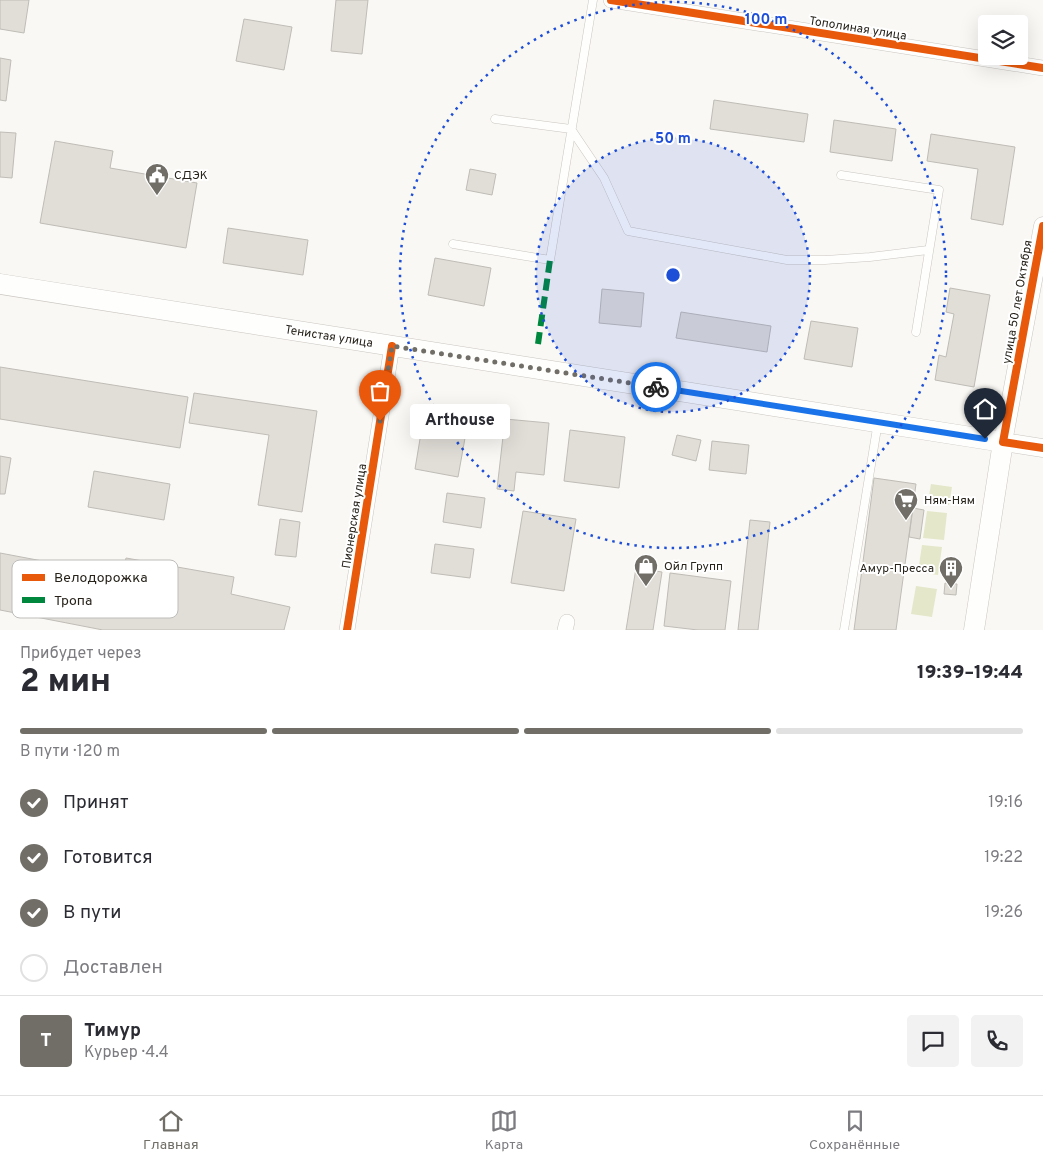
<!DOCTYPE html>
<html lang="ru">
<head>
<meta charset="utf-8">
<style>
	body { margin:0; font-family:Overpass,sans-serif; background:#f2f2f3; color:#2b2b33; height:100vh; display:flex; flex-direction:column; font-size:19px; white-space:nowrap }
	* { box-sizing:border-box; margin:0 }
	p { font-size:16px; color:#7c7c81 }
	.icon { flex:none; width:28px; height:28px; fill:none; stroke:currentColor; stroke-width:2; stroke-linecap:round; stroke-linejoin:round }
	.map { position:relative; height:630px; overflow:hidden }
	.drawer { display:flex; flex-direction:column; background:#fff; flex:1 }
	.drawer>* { flex:none }
	.tools { position:absolute; left:978px; top:15px; display:grid; gap:10px }
	.tools a { display:grid; place-items:center; width:50px; height:50px; border-radius:5px; background:#fff; box-shadow:0 5px 20px #0002; font-size:25px }
	.pin { position:absolute; display:grid; place-items:center; width:42px; height:42px; color:#fff; margin:-51px -21px; border-radius:50% 50% 50% 0; rotate:-45deg; box-shadow:0 0 5px #0007 }
	.pin .icon { rotate:45deg }
	.courier { position:absolute; display:grid; place-items:center; width:50px; height:50px; margin:-25px; border:4px solid #1a73e8; border-radius:50%; background:#fff; color:#222; box-shadow:0 1px 6px #0007 }
	.bubble { position:absolute; height:35px; border-radius:5px; background:#fff; box-shadow:0 5px 20px #0002; font-size:16px; font-weight:800; line-height:35px; text-align:center }
	.head em { font-style:normal; font-weight:800 }
	.head div { display:flex; flex-direction:column-reverse }
	.head { display:flex; align-items:center; justify-content:space-between; height:85px; padding:0 20px }
	h1 { font-size:32px; font-weight:800; line-height:38px }
	.bar { display:grid; grid-template-columns:repeat(4,1fr); gap:8px 5px; align-content:center; height:60px; padding:0 20px }
	.bar i { height:6px; border-radius:4px; background:#e1e1e2 }
	.bar .on { background:#716e67 }
	.bar p { grid-column:span 4 }
	.line { display:flex; align-items:center; gap:12px; padding:0 20px; border-top:1px solid #e1e1e2 }
	.line div { flex:1 }
	.round { display:grid; place-items:center; flex:none; width:52px; height:52px; border-radius:5px; background:#f2f2f3 }
	ol { padding:0 20px; list-style:none }
	li { display:flex; align-items:center; gap:15px; height:55px }
	li p { margin-inline-start:auto }
	li .icon { padding:5px; border-radius:50%; background:#716e67; color:#fff; stroke-width:4 }
	li:last-child { color:#7c7c81 }
	li i { width:28px; height:28px; border:2px solid #e1e1e2; border-radius:50% }
	.tab-bar { display:flex; justify-content:space-around; align-items:center; height:70px; border-top:1px solid #e1e1e2; background:#fff; font-size:14px; color:#7c7c81 }
	.tab-bar a { display:grid; justify-items:center; gap:2px }
	.tab-bar .on { color:#716e67 }
	.map>svg:first-child { display:block }
</style>
</head>
<body>
<div class="map">
<svg width="1043" height="630" viewBox="0 0 1043 630">
	<rect width="100%" height="100%" fill="#faf8f4"/>
	<path fill="#e5e7ca" d="M931,484L952,487L949,505L928,502Z
		M927,511L947,513L944,540L923,538Z
		M922,545L942,547L938,575L918,572Z
		M916,586L937,589L932,617L911,614Z"/>
	<path fill="#e1ded8" stroke="#bfbcb6" d="M0,0H29L24,33L0,29Z
		M336,0H368L362,54L331,51Z
		M244,19L292,27L284,70L236,61Z
		M0,58L11,60L6,101L0,100Z
		M714,100L808,114L804,142L710,129Z
		M834,120L896,129L892,161L830,152Z
		M0,132L16,133L12,178L0,177Z
		M931,134L1015,147L1003,225L971,219L978,169L927,161Z
		M55,141L113,151L110,168L197,183L186,248L40,223Z
		M470,169L496,174L492,195L466,190Z
		M228,228L308,240L303,275L223,263Z
		M435,258L491,268L484,306L428,295Z
		M950,288L990,295L974,387L935,380L939,355L946,357L954,314L946,312Z
		M602,289L644,293L641,327L599,323Z
		M681,312L771,326L767,352L676,338Z
		M811,321L858,328L852,367L804,359Z
		M0,367L188,397L180,448L0,419Z
		M194,393L317,411L302,512L258,505L269,435L189,423Z
		M425,409L469,416L458,477L415,469Z
		M505,419L549,423L544,475L516,472L514,491L497,489Z
		M570,430L625,437L619,488L564,481Z
		M677,435L701,440L696,461L672,455Z
		M712,441L749,445L746,474L709,470Z
		M0,456L11,458L5,494H0Z
		M94,471L170,484L164,520L88,507Z
		M874,478L916,484L896,630H854Z
		M447,493L485,498L481,528L443,522Z
		M913,508L924,510L920,539L909,537Z
		M523,511L576,519L564,591L511,583Z
		M280,519L300,522L296,557L275,555Z
		M750,520L770,522L758,630H738Z
		M435,544L474,549L470,578L431,573Z
		M0,553L122,576L126,558L234,577L231,594L290,607L284,630H103L0,610Z
		M636,568L662,572L653,630H626Z
		M670,573L731,581L725,630H698L664,626Z
		M945,583L957,584L956,595L944,594Z"/>
	<g fill="none" stroke-linecap="round" stroke-linejoin="round">
		<g stroke="#cac6c1" stroke-width="9">
			<path id="service" d="M495,119L571,129L604,178L628,231L787,260H825L870,257L928,250
				M841,175L939,190L916,332
				M453,244L550,260L593,0
				M844,630L878,422"/>
		</g>
		<g stroke="#cac6c1" stroke-width="16">
			<path id="minor" d="M611,0L1043,68
				M347,630L392,346
				M565,630L567,622"/>
		</g>
		<g stroke="#cac6c1" stroke-width="19">
			<path id="tertiary" d="M1043,226L1003,442L1043,448"/>
		</g>
		<g stroke="#cac6c1" stroke-width="21">
			<path id="secondary" d="M0,284L1003,442L974,630"/>
		</g>
		<use href="#service" stroke="#fefefd" stroke-width="8"/>
		<use href="#minor" stroke="#fefefd" stroke-width="15"/>
		<use href="#tertiary" stroke="#fefefd" stroke-width="18"/>
		<use href="#secondary" stroke="#fefefd" stroke-width="20"/>
		<path stroke="#00873e" stroke-width="6" stroke-dasharray="12 6" stroke-linecap="butt" d="M538,344L550,260"/>
		<g stroke="#fff" stroke-width="11">
			<path id="cycleway" d="M611,0L1043,68
				M1043,226L1003,442L1043,448
				M347,630L392,346"/>
		</g>
		<use href="#cycleway" stroke="#e8590c" stroke-width="8"/>
	</g>
	<g fill="none" stroke-linecap="round" stroke-linejoin="round">
		<path stroke="#716e67" stroke-width="5" stroke-dasharray="0 9" d="M380,421L392,346L656,387"/>
		<path stroke="#1a73e8" stroke-width="6" d="M656,387L985,439"/>
	</g>
	<circle cx="673" cy="275" r="137" fill="#1d4ed8" fill-opacity=".12"/>
	<g fill="none" stroke="#1d4ed8" stroke-width="2.5" stroke-dasharray="2.5 5">
		<circle cx="673" cy="275" r="137"/>
		<circle cx="673" cy="275" r="273"/>
	</g>
	<defs>
		<g id="civic-pin" transform="scale(1.25)"><path d="M0 17L-7.5 6A9.5 9.5 0 1 1 7.5 6Z" fill="#716e67" stroke="#fff"/><path d="M-.6-6.5H3V-4.5H.6V-3L4-1V1h2V6H-6V1h2V-1L-.6-3ZM-1.2 2.5V6h2.4V2.5Z" fill="#fff"/></g>
		<g id="supermarket-pin" transform="scale(1.25)"><path d="M0 17L-7.5 6A9.5 9.5 0 1 1 7.5 6Z" fill="#716e67" stroke="#fff"/><path d="M-6-5.5h2.5l.6 2H6L4.5 2H-2.5L-4.4-4H-6ZM-1.5 3.2a1.3 1.3 0 1 0 .1 0ZM3 3.2a1.3 1.3 0 1 0 .1 0Z" fill="#fff"/></g>
		<g id="shop-pin" transform="scale(1.25)"><path d="M0 17L-7.5 6A9.5 9.5 0 1 1 7.5 6Z" fill="#716e67" stroke="#fff"/><path d="M-5-2.5h2.3a2.7 3.5 0 0 1 5.4 0H5L5.5 6h-11ZM-1.5-2.5h3a1.5 2.3 0 0 0-3 0Z" fill="#fff"/></g>
		<g id="building-pin" transform="scale(1.25)"><path d="M0 17L-7.5 6A9.5 9.5 0 1 1 7.5 6Z" fill="#716e67" stroke="#fff"/><path d="M-4-6H4V6H1V3H-1V6H-4ZM-2.5-4.3h1.7v1.8h-1.7ZM.8-4.3h1.7v1.8H.8ZM-2.5-1h1.7V.8h-1.7ZM.8-1h1.7V.8H.8Z" fill="#fff"/></g>
	</defs>
	<g fill-rule="evenodd">
		<use href="#civic-pin" x="157" y="175"/>
		<use href="#supermarket-pin" x="906" y="500"/>
		<use href="#shop-pin" x="646" y="566"/>
		<use href="#building-pin" x="951" y="568"/>
	</g>
	<g text-anchor="middle" stroke-width="4" stroke-linejoin="round" paint-order="stroke">
		<g font-size="12" fill="#27231b" stroke="#fff">
			<text transform="translate(858 28) rotate(9)" y="4">Тополиная улица</text>
			<text transform="translate(1017 302) rotate(-80)" y="4">улица 50 лет Октября</text>
			<text transform="translate(329 336) rotate(9)" y="4">Тенистая улица</text>
			<text transform="translate(354 516) rotate(-81)" y="4">Пионерская улица</text>
		</g>
		<g font-size="12" fill="#27231b" stroke="#fff" text-anchor="start">
			<text x="174" y="179">СДЭК</text>
			<text x="924" y="504">Ням-Ням</text>
			<text x="664" y="570">Ойл Групп</text>
			<text x="934" y="572" text-anchor="end">Амур-Пресса</text>
		</g>
	</g>
	<rect x="12" y="560" width="166" height="58" rx="8" fill="#fff" stroke="#bebdbb" stroke-width="1"/>
	<rect x="22" y="574" width="23" height="7" fill="#e8590c"/>
	<rect x="22" y="597" width="23" height="6" fill="#00873e"/>
	<g font-size="14" fill="#27231b">
		<text x="54" y="582">Велодорожка</text>
		<text x="54" y="605">Тропа</text>
	</g>
	<circle cx="673" cy="275" r="8" fill="#1d4ed8" stroke="#fff" stroke-width="2.5"/>
	<g font-size="15" text-anchor="middle" font-weight="bold" fill="#1d4ed8" stroke="#fff" stroke-width="4" stroke-linejoin="round" paint-order="stroke">
		<text x="766" y="24">100 m</text>
		<text x="673" y="143">50 m</text>
	</g>
</svg>
<div class="tools">
<a><svg class="icon" aria-label="layers" viewBox="0 0 24 24"><path d="M12 4l9 5-9 5-9-5zM3 14l9 5 9-5"/></svg></a>
</div>
<div class="pin" style="left:380px;top:421px;background:#ea580c"><svg class="icon" aria-label="bag" viewBox="0 0 24 24"><path d="M5 8h14l-1 12H6zM9 8a3 3 0 0 1 6 0"/></svg></div>
<div class="pin" style="left:985px;top:439px;background:#1f2937"><svg class="icon" aria-label="home" viewBox="0 0 24 24"><path d="M3 11l9-7 9 7M6 9v11h12V9"/></svg></div>
<div class="courier" style="left:656px;top:387px"><svg class="icon" aria-label="bike" viewBox="0 0 24 24"><circle cx="6" cy="16" r="4"/><circle cx="18" cy="16" r="4"/><path d="M6 16l4-8h5l3 8M10 8l3 8H6M13 5h3"/></svg></div>
<div class="bubble" style="left:410px;top:404px;width:100px">Arthouse</div>
</div>
<section class="drawer">
<div class="head"><div><h1>2 мин</h1><p>Прибудет через</p></div><em>19:39–19:44</em></div>
<div class="bar"><i class="on"></i><i class="on"></i><i class="on"></i><i></i><p>В пути · 120 m</p></div>
<ol>
<li><svg class="icon" aria-label="check" viewBox="0 0 24 24"><path d="M5 12l5 5 9-10"/></svg>Принят<p>19:16</p></li>
<li><svg class="icon" aria-label="check" viewBox="0 0 24 24"><path d="M5 12l5 5 9-10"/></svg>Готовится<p>19:22</p></li>
<li><svg class="icon" aria-label="check" viewBox="0 0 24 24"><path d="M5 12l5 5 9-10"/></svg>В пути<p>19:26</p></li>
<li><i></i>Доставлен</li>
</ol>
<div class="line" style="height:90px"><b class="round" style="background:#716e67;color:#fff">Т</b><div><b>Тимур</b><p>Курьер · 4.4</p></div><a class="round"><svg class="icon" aria-label="chat" viewBox="0 0 24 24"><path d="M4 5h16v11H9l-5 4z"/></svg></a><a class="round"><svg class="icon" aria-label="phone" viewBox="0 0 24 24"><path d="M5 4h4l2 5-3 2q2 4 5 5l2-3 5 2v4C11 20 4 13 5 4z"/></svg></a></div>
</section>
<nav class="tab-bar">
<a class="on"><svg class="icon" aria-label="home" viewBox="0 0 24 24"><path d="M3 11l9-7 9 7M6 9v11h12V9"/></svg>Главная</a>
<a><svg class="icon" aria-label="map" viewBox="0 0 24 24"><path d="M3 6l6-2 6 2 6-2v14l-6 2-6-2-6 2zM9 4v14M15 6v14"/></svg>Карта</a>
<a><svg class="icon" aria-label="saved" viewBox="0 0 24 24"><path d="M7 4h10v16l-5-4-5 4z"/></svg>Сохранённые</a>
</nav>
</body>
</html>
